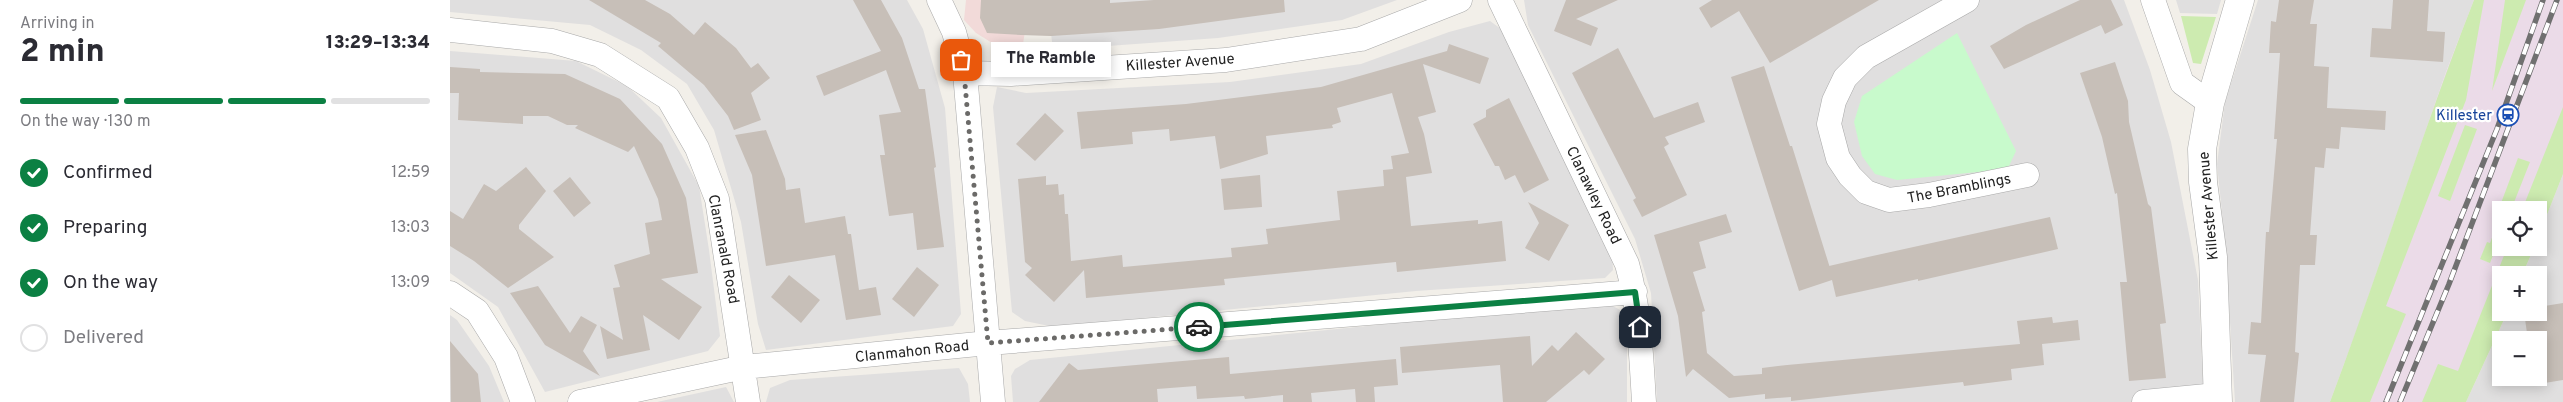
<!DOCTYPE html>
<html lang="en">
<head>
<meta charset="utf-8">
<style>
	body { margin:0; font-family:Overpass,sans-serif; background:#f2f2f3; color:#2b2b33; height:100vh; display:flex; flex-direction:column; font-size:19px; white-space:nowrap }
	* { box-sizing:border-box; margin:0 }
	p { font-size:16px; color:#7c7c81 }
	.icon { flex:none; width:28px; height:28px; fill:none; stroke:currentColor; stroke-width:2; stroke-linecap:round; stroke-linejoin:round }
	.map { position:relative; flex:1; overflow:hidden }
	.side { display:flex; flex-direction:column; background:#fff; width:450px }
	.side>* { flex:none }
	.controls { position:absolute; left:2042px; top:201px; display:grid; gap:10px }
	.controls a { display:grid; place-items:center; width:55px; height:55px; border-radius:0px; background:#fff; box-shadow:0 2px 12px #0003; font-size:25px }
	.pin { position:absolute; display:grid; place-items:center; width:42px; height:42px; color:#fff; margin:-21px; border-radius:10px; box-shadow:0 2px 8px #0006 }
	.courier { position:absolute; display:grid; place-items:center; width:50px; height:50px; margin:-25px; border:4px solid #0b8043; border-radius:50%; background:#fff; color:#222; box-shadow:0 1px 6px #0007 }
	.bubble { position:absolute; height:35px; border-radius:0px; background:#fff; box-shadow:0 2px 12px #0003; font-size:16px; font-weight:800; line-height:35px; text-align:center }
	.overview em { font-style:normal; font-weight:800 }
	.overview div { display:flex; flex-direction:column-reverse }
	.overview { display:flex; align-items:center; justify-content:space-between; height:85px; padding:0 20px }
	h1 { font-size:32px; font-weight:800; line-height:38px }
	.bar { display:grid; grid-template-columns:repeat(4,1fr); gap:8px 5px; align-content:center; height:60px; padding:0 20px }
	.bar i { height:6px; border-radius:4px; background:#e1e1e2 }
	.bar .on { background:#0b8043 }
	.bar p { grid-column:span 4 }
	ol { padding:0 20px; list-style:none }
	li { display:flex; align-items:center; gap:15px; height:55px }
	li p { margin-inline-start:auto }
	li .icon { padding:5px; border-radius:50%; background:#0b8043; color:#fff; stroke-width:4 }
	li:last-child { color:#7c7c81 }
	li i { width:28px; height:28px; border:2px solid #e1e1e2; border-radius:50% }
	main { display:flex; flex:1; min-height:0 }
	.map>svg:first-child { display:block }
</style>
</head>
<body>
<main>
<section class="side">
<div class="overview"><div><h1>2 min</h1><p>Arriving in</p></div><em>13:29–13:34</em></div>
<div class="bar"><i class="on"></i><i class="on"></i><i class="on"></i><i></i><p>On the way · 130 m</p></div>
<ol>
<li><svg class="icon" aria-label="check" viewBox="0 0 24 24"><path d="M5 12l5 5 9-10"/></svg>Confirmed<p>12:59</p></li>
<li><svg class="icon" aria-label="check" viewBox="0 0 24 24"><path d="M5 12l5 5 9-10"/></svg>Preparing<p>13:03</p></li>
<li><svg class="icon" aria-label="check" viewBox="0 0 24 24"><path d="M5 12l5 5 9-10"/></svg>On the way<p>13:09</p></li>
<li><i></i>Delivered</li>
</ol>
</section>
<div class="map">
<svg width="2113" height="402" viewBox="0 0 2113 402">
	<rect width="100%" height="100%" fill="#f2efe9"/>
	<path fill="#e0dfdf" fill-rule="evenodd" d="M0,0H457L473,29L495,108L511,314L503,326L316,350L308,324L291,222L264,130L237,84L191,50L140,25L0,12Z
		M597,0H947L892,20L768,38L603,50Z
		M1074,0H1674L1700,70L1721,142L1748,280L1754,402H1207L1201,293L1185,239L1078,25Z
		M1726,0H1771L1767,14L1730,13Z
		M1808,0H2024L1996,72L1909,324L1880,402H1785L1775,242L1767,164L1775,102Z
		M1040,21L1051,29L1162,252L1163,270L1155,278L966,291L604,327L575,321L562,312L543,107L547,87L576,93L780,82L911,64L999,32Z
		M0,51L126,61L177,86L211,118L249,186L259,250L270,336L258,351L95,392L48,307L0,273Z
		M2113,174V402H2016L2057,313L2089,312V275H2072L2084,248H2089V235ZM2051,340H2089V378H2051Z
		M1156,302L1170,310L1177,327V402H563L561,376L565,369L580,360Z
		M0,315L7,320L39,366L54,402H0Z
		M509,368L518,384L520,402H316L320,388L340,380Z
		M276,387L284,402H207Z"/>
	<path fill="#f2dad9" d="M516,0H580L572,50L560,54L526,33L514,20Z"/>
	<path fill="#ebdbe8" d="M2024,0H2113V174L2089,235V210H2051V248H2084L2072,275H2051V312L2057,313L2016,402H1880L1909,324L1996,72Z"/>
	<path fill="#cdebb0" d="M2024,0H2034L2016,100L1936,306L1956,314L1920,402H1880C1930,269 1972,132 2024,0Z
		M2055,0H2076L2042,91Z
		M1731,16L1766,17L1751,64L1743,63Z
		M2113,107V174L2089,235V210H2072Z
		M2015,125L2027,129L2000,201L1988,196Z
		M2068,158L2080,162L2061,210L2048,211Z
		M2051,213V235L2040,263L2030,259L2037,242L2040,243Z
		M2057,248H2084L2072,275H2051V312L2057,313L2016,402H1972L1988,364L2008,371Z"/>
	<path fill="#c8facc" d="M1507,33L1566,151L1559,166L1548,170L1447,180L1425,174L1412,156L1404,122L1412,96Z"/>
	<path fill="#c7bfb8" d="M139,0H195L220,14L244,35L255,22L286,48L301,68L308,63L320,78L301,93L311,120L284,130L278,116L254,85L208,46L211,43Z
		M403,0H431L452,38L469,89H475L486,167L484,168L494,247L467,250L463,213L439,216L430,155H435L429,115L451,112L436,70L374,96L366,76L431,51Z
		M531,0H660V3L704,0H834L835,12L709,29L601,36L571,35L537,33L530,18Z
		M1116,0H1168L1126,19L1148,28L1141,46L1104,31Z
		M1262,0H1429L1320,63L1289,11L1261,28L1249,8Z
		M1630,0H1661L1673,25L1655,34L1651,25L1554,69L1540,46L1576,25Z
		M1829,0H1864L1860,24H1867L1864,66L1879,67L1877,108L1936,111L1935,130L1891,127L1889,149L1876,148L1874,168L1865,167L1860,235H1867L1865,265H1850L1845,352L1849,353L1844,402H1810L1816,355L1798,354L1801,322L1811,323L1816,232H1819L1827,139H1824L1830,53H1819L1821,21L1826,22Z
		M1943,0H1979L1977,31L1995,32L1993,62L1920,57L1922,28L1941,29Z
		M999,44L1039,58L1030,84L973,64L986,112L968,117L974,134L982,173L956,177L961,226L1028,220V224L1052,221L1056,261L947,272L946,262L774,279L775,285L636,298L634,270L604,302L575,275L582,268L575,262L568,179L596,176V185L608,184L609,195L614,194L615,214H618L621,261L672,255L673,267L782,257L781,248L818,244L816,229L890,220L887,191L934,186L933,170L943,169L941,156L959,153L942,93L887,108L891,122L882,125L883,128L816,136L818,154L770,169L765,136L720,141L719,129L682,132L683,144L631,149L627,112L736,104L871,87L997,51Z
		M1168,48L1204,118L1248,102L1255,122L1215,137L1219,144L1214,147L1237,195L1192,217L1183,200L1186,198L1122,73Z
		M1665,62L1678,101L1679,122L1698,204L1701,207L1716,323L1710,324L1716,378L1679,381L1670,282H1677L1667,193L1665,194L1652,137L1630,73Z
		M1314,66L1340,146H1342L1380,268L1379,266L1418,257L1600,217L1608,249L1468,281V279L1386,297L1382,280L1349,291L1281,77Z
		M0,67L30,69V72L115,74L170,99L212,144L236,198L248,273L211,279L252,307L229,340L193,315L200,350L157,359L150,326L173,340L163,288L170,287L164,265L200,254L195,223L212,220L208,199L184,146L178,152L125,128L128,125H117L98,116H73V124L8,120L9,93H0Z
		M1059,98L1099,180L1074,193L1065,175L1055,180L1049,166H1045L1023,124L1036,117V110Z
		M595,113L614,131L585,161L566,144Z
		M316,130L335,179L336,190L350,188L355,223L395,216L398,234H401L409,290L426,287L431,315L396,320L385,255L316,266L302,175L285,135Z
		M76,167L96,191L69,225V229L104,257L58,288L24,261L0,246V211L13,219L34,184L46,191Z
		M810,175L812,207L774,210L771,179Z
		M120,177L141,203L124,217L103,191Z
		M1078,202L1119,225L1099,261L1075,248L1089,223Z
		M1276,214L1282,232L1249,242L1256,268L1243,272L1255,311L1252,312L1257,353L1284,376L1312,374V368L1337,365L1570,344L1567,321L1602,317L1603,323L1628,320L1630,340L1592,344L1594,365L1561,369L1562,380L1514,386L1513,382L1341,401V397L1315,399V394L1279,398L1243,369L1236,377L1228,316L1204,235Z
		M467,267L489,285L464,317L442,299Z
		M339,275L370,300L351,323L321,297Z
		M88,286L120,333L131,316L147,325L133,351L150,376L95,345L60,293Z
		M2113,303V380L2089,384V340H2078L2074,312H2089V307Z
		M1126,332L1155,359L1139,375L1134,370L1096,402H1053L1050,365L952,373L950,347L1080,336L1082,366L1102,345L1108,351Z
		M0,341L28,374L31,402H1Z
		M779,357L780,374L946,359L948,385L924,387L925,402H906L905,389L861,393L862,402H833V395L795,399L794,396L747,399L746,386L707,389L708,402H589L619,363L628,370Z"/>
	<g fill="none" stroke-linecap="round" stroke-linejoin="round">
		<g stroke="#a9a9a9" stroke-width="25">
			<path id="minor" d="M489,0L504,32L515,73L543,402
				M1050,0L1177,264C1190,310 1191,355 1194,402
				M1517,0L1416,57L1395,78L1384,101L1379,124L1388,158L1400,176L1416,192L1439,200L1479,195L1577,175
				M1703,0L1732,83L1760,103
				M0,30L102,41L150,55L218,98L247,148L267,199L298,402
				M515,73L561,74L776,60L911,39L1010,0
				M0,293L27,311L56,357L73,402
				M130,402L294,367L538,343L1185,292
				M1694,402L1767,395"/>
		</g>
		<g stroke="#a9a9a9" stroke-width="29">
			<path id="tertiary" d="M1768,402L1763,257L1753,182L1752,149L1760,103L1790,0"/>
		</g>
		<use href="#minor" stroke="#fff" stroke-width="24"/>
		<use href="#tertiary" stroke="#fff" stroke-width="28"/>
		<g stroke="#707070" stroke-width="5.5">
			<path id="rail" d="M1936,402L2047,129L2093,0
				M1950,402L1999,284L2107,0"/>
		</g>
		<use href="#rail" stroke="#fff" stroke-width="4" stroke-dasharray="11" stroke-linecap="butt"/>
	</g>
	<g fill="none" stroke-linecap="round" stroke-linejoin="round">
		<path stroke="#6b6a68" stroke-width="5" stroke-dasharray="0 9" d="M511,60L514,73L538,343L749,327"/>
		<path stroke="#0b8043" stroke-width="6" d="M749,327L1185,292L1190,327"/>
	</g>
	<defs>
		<g id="station-ring" transform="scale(1.125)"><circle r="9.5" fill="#fff" stroke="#1a4fb4" stroke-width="1.5"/><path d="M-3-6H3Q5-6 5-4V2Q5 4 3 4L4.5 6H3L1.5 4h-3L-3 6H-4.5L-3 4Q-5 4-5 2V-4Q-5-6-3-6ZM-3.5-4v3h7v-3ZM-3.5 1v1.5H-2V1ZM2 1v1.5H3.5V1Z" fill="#1a4fb4"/></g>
	</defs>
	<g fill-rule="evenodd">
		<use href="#station-ring" x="2058" y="115"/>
	</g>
	<g text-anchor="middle" stroke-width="4.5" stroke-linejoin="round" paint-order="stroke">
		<g font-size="15" fill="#222" stroke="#fff">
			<text transform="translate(730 62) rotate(-4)" y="5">Killester Avenue</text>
			<text transform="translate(1509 188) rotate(-11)" y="5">The Bramblings</text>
			<text transform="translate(1144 195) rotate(64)" y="5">Clanawley Road</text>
			<text transform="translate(1758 206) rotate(-95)" y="5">Killester Avenue</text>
			<text transform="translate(274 249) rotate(79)" y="5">Clanranald Road</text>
			<text transform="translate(462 351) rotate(-6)" y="5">Clanmahon Road</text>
		</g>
		<g font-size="15" fill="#164399" stroke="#fff" text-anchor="end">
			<text x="2042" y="120">Killester</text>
		</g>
	</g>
</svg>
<div class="controls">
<a><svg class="icon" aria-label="locate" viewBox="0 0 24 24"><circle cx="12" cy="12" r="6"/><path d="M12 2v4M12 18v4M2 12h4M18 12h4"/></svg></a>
<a>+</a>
<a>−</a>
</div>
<div class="pin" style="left:511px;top:60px;background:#ea580c"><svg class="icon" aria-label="bag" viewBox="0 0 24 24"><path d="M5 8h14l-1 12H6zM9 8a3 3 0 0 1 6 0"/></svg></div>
<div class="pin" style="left:1190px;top:327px;background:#1f2937"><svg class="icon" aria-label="home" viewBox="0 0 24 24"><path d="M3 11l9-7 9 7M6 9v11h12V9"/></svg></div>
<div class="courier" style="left:749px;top:327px"><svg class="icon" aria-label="car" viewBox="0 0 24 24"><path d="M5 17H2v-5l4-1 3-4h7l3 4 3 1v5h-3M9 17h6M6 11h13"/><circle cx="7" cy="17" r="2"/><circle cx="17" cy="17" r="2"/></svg></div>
<div class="bubble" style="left:541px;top:42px;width:120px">The Ramble</div>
</div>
</main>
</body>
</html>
